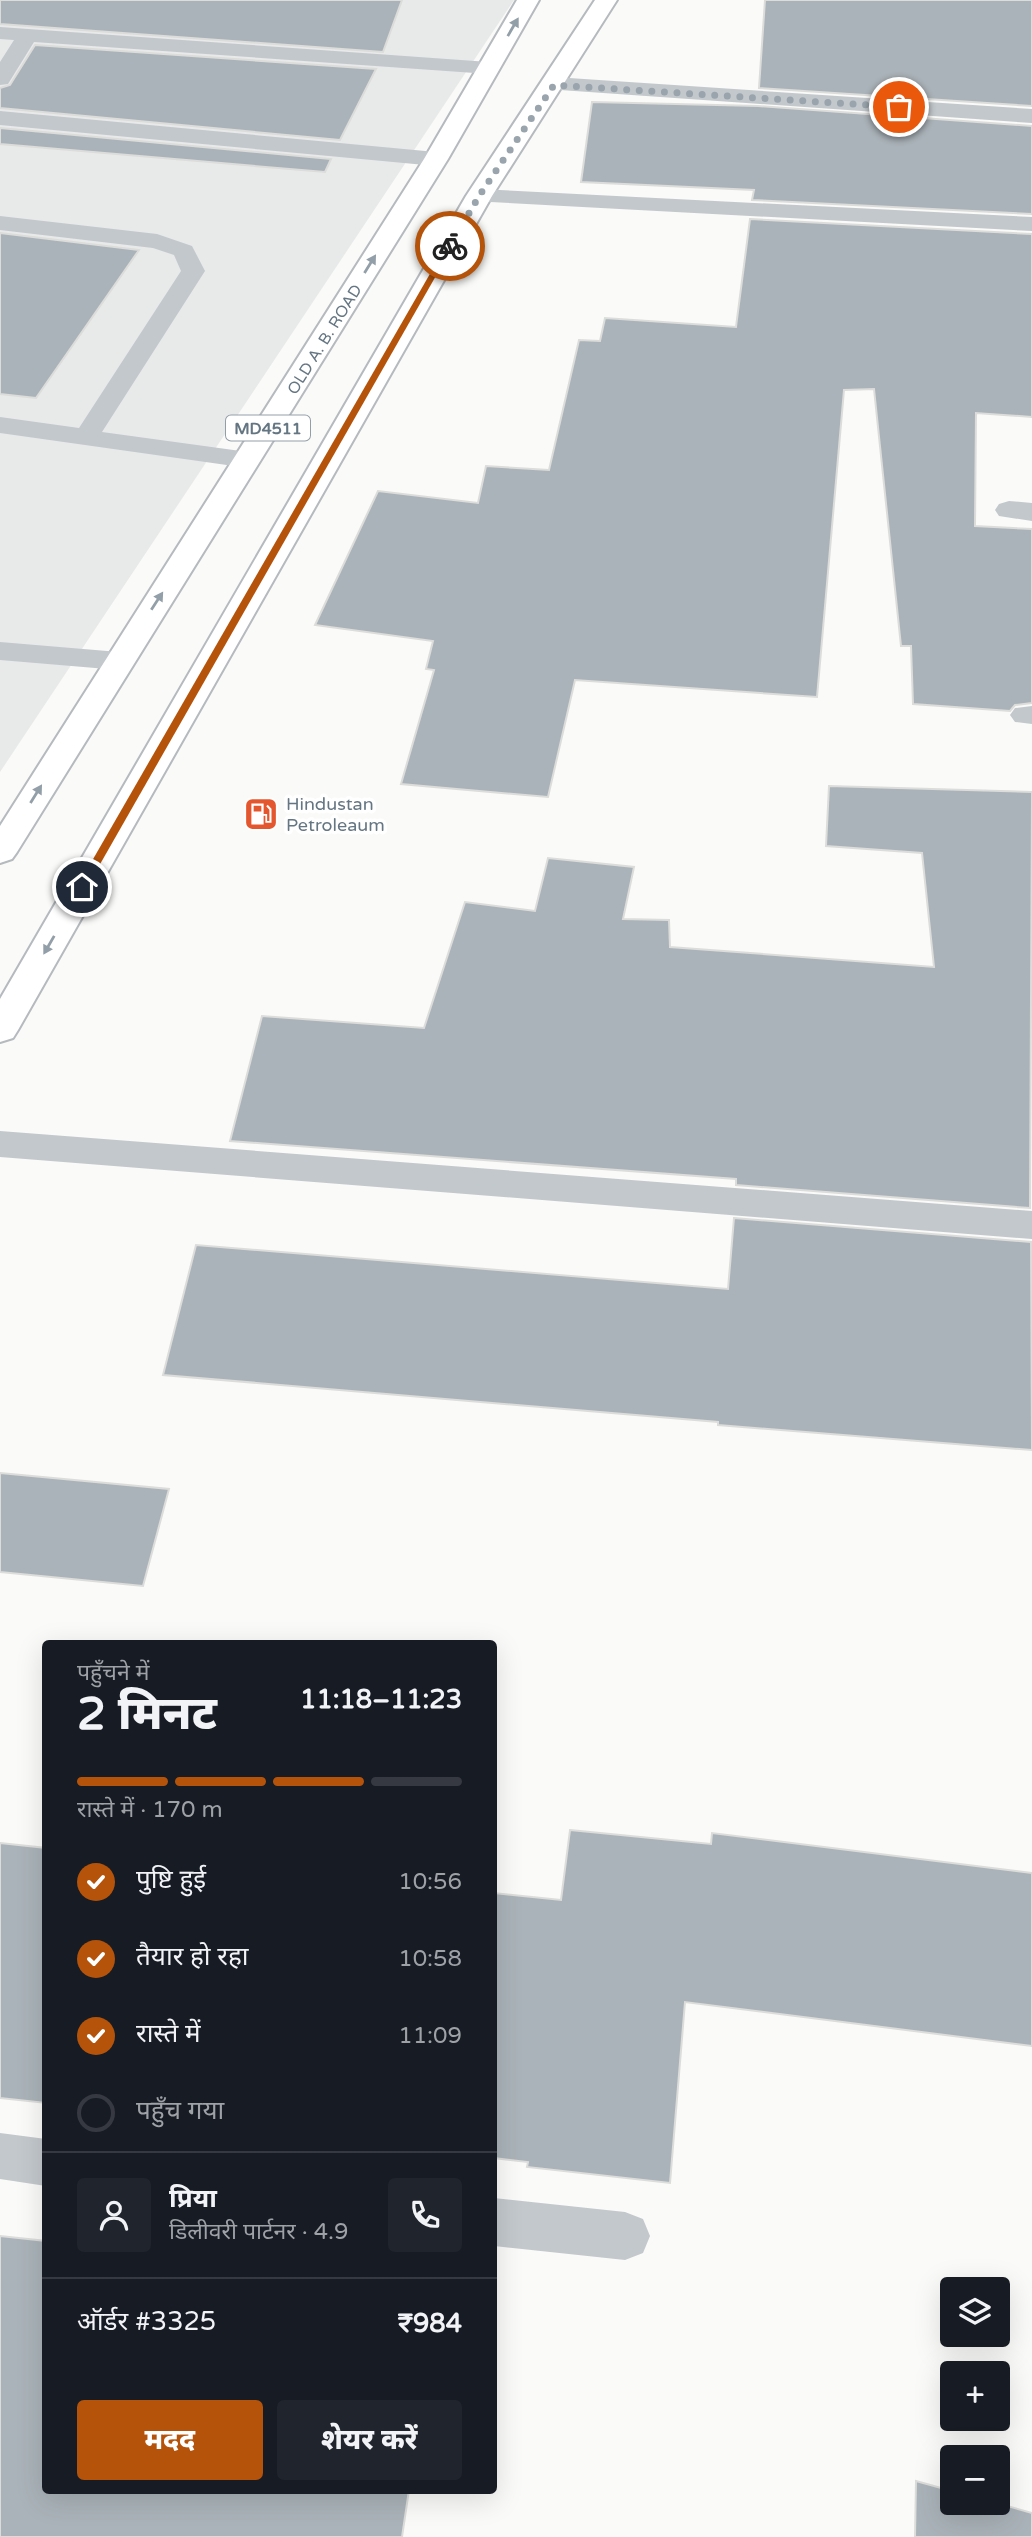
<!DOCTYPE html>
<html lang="hi">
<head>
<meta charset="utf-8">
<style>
	body { margin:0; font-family:"Varela Round","Noto Sans Devanagari",sans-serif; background:#20242c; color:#f1f3f6; height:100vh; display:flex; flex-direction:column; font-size:26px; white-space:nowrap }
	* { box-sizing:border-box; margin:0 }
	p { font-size:23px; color:#9ea1a6 }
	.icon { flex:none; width:38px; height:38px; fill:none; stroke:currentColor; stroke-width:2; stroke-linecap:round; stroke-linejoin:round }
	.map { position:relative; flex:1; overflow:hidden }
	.drawer { position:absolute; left:42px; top:1640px; width:455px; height:854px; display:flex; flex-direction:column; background:#171b24; border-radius:7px; box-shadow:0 7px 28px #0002 }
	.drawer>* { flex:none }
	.controls { position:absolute; left:940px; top:2277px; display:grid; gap:14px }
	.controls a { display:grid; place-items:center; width:70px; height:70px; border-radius:7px; background:#171b24; box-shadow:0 7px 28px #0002; font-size:35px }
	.pin { position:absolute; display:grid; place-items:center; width:60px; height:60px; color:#fff; margin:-30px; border:4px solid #fff; border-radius:50%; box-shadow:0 2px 7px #0007 }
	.courier { position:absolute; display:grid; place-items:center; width:70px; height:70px; margin:-35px; border:5px solid #b45309; border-radius:50%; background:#fff; color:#222; box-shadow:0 2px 9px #0007 }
	.head em { font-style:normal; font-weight:800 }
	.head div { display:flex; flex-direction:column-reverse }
	.head { display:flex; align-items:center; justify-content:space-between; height:119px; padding:0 35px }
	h1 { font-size:46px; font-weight:800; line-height:52px }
	.bar { display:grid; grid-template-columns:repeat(4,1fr); gap:10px 7px; align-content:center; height:84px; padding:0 35px }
	.bar i { height:9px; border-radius:5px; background:#363941 }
	.bar .current { background:#b45309 }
	.bar p { grid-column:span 4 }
	.line { display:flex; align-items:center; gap:18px; padding:0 35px; border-top:2px solid #363941 }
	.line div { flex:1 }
	.round { display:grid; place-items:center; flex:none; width:74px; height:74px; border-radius:7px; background:#20242c }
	ol { padding:0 35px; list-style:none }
	li { display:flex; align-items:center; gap:21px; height:77px }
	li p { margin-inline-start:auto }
	li .icon { padding:7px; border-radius:50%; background:#b45309; color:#fff; stroke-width:4 }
	li:last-child { color:#9ea1a6 }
	li i { width:38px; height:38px; border:4px solid #363941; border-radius:50% }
	.button { display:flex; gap:14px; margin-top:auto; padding:14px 35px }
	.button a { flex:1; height:80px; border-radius:7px; background:#b45309; color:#fff; font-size:28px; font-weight:800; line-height:80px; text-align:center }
	.button a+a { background:#20242c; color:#f1f3f6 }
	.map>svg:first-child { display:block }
</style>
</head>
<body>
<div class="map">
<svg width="1032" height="2537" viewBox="0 0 1032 2537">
	<rect width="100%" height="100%" fill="#fafaf8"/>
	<path fill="#e8e9e9" d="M0,0H514L0,772Z"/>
	<path fill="#aab3b9" stroke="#dcdcda" stroke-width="2" d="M0,0H402L383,52L0,24Z
		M765,0H1032V106L759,88Z
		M35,45L376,69L340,140L0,108V88L10,85Z
		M592,102L758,106L1032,126V214L752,200L754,190L581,182Z
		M0,128L331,159L325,172L0,144Z
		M750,219L1032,234V417L976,413L975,526L1032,529V703L1015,705L1010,711L913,704L911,646H901L874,389L844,390L817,697L575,680L548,797L401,784L434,670L426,669L433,641L315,625L378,491L478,503L486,466L549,470L579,340L600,341L605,318L736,327Z
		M0,233L139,250L36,398L0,394Z
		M829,786L1032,792L1030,1208L736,1185V1179L230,1141L262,1016L424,1028L465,902L535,911L548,858L634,867L623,919L669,920L670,947L934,967L922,853L826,846Z
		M734,1218L1031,1242L1032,1450L718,1425V1422L163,1375L196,1245L728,1289Z
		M0,1473L169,1489L143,1586L0,1572Z
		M570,1830L711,1844L712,1833L1032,1873V2046L685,2002L670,2183L527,2167L528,2162L494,2158V1893L561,1900Z
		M0,1843L46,1848V2103L0,2098Z
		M0,2236L46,2241V2490H409L402,2537H0Z
		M916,2481L952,2491V2502H993L1032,2513V2537H915Z"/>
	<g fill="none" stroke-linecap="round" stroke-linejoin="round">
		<g stroke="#b5babe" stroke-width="4">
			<path id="primary" d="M517,0H539L448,159L17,852L12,859L0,863V826L424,159Z
				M595,0H617L492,196L18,1030L13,1038L0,1042V999L466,196Z"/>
		</g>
		<path fill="#c3c8cc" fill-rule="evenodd" d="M0,27L489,62L497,63L500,68L497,73L489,74L34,42L8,84L0,85V62L14,40L0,39Z
			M0,111L436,152L444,154L447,159L444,164L436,166L0,125Z
			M479,189L1032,217V231L471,201L468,196L471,191Z
			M0,216L157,234L192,246L205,271L102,432L248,452L257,455L261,460L257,465L248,468L0,433V417L79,428L181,271L174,255L153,248L0,230Z"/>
		<path fill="#c3c8cc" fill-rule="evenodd" d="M554,77L1032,109V123L546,89L542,84L546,79Z
			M1009,501L1032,503V521L999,516L995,510L999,504Z
			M0,642L119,652L130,654L134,661L130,668L119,670L0,660Z
			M1032,706V724L1015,722L1010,715L1015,708Z
			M0,1131L1032,1211V1239L0,1157Z
			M0,2133L46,2139V2186L0,2179Z
			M494,2198L625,2212L643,2219L650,2236L643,2253L625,2260L494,2246Z"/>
		<use href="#primary" fill="#fff" fill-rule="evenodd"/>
	</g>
	<defs><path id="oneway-solid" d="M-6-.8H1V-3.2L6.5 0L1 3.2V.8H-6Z" transform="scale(1.75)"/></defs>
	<g fill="#939fa8">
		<use href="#oneway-solid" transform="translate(513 27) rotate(-60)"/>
		<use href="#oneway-solid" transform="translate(370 264) rotate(-58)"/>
		<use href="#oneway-solid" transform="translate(157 601) rotate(-57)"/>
		<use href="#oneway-solid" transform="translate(36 794) rotate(-58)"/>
		<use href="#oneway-solid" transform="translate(49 945) rotate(120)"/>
	</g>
	<path fill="#b45309" d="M450,244L453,246L87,887L79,889L77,887L446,246Z"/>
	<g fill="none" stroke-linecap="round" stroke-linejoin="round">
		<path stroke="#99a4ac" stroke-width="7" stroke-dasharray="0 12.6" d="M450,246L479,196L554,85L899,107"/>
	</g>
	<defs>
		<g id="fuel-square" transform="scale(1.75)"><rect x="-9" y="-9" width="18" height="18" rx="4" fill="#e4572e" stroke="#fff"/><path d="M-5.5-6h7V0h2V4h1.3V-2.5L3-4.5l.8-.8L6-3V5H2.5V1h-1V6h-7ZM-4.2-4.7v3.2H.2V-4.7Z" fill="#fff"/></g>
	</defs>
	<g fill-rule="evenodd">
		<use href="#fuel-square" x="261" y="814"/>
	</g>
	<g text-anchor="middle" stroke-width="7" stroke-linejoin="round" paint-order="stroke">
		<g font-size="16" fill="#657683" stroke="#fff">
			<text transform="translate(324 339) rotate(-58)" y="6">OLD A. B. ROAD</text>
		</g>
		<rect fill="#fff" stroke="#939fa8" stroke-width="2" x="226" y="415.5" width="84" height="25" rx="5"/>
		<g font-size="16" font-weight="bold" fill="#657683">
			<text x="268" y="434">MD4511</text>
		</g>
		<g font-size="18" fill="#657683" stroke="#fff" text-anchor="start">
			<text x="286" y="810">Hindustan<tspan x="286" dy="21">Petroleaum</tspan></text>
		</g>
	</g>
</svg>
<div class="controls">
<a><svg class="icon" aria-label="layers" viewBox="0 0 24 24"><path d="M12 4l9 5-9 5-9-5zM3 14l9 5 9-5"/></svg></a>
<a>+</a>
<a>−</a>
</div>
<div class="pin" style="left:899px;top:107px;background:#ea580c"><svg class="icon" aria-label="bag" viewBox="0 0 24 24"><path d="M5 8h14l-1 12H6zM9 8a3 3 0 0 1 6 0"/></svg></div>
<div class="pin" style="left:82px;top:887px;background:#1f2937"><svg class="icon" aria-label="home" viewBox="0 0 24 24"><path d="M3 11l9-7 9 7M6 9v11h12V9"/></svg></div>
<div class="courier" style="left:450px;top:246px"><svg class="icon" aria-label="bike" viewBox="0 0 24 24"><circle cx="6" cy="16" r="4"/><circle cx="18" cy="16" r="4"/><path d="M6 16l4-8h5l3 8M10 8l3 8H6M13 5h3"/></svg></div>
<section class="drawer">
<div class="head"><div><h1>2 मिनट</h1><p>पहुँचने में</p></div><em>11:18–11:23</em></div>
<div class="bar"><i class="current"></i><i class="current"></i><i class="current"></i><i></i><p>रास्ते में · 170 m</p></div>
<ol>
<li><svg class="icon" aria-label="check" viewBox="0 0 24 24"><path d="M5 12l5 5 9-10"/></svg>पुष्टि हुई<p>10:56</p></li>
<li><svg class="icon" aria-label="check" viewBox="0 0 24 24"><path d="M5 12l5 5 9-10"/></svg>तैयार हो रहा<p>10:58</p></li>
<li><svg class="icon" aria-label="check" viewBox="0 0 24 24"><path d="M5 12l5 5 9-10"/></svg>रास्ते में<p>11:09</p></li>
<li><i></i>पहुँच गया</li>
</ol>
<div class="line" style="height:126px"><a class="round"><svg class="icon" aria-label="person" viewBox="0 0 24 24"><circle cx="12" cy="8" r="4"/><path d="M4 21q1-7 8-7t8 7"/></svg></a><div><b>प्रिया</b><p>डिलीवरी पार्टनर · 4.9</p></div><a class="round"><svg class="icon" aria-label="phone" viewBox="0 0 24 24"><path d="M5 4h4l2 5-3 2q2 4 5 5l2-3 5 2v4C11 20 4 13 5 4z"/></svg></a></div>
<div class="line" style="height:91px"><div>ऑर्डर #3325</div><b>₹984</b></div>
<div class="button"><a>मदद</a><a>शेयर करें</a></div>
</section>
</div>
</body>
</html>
